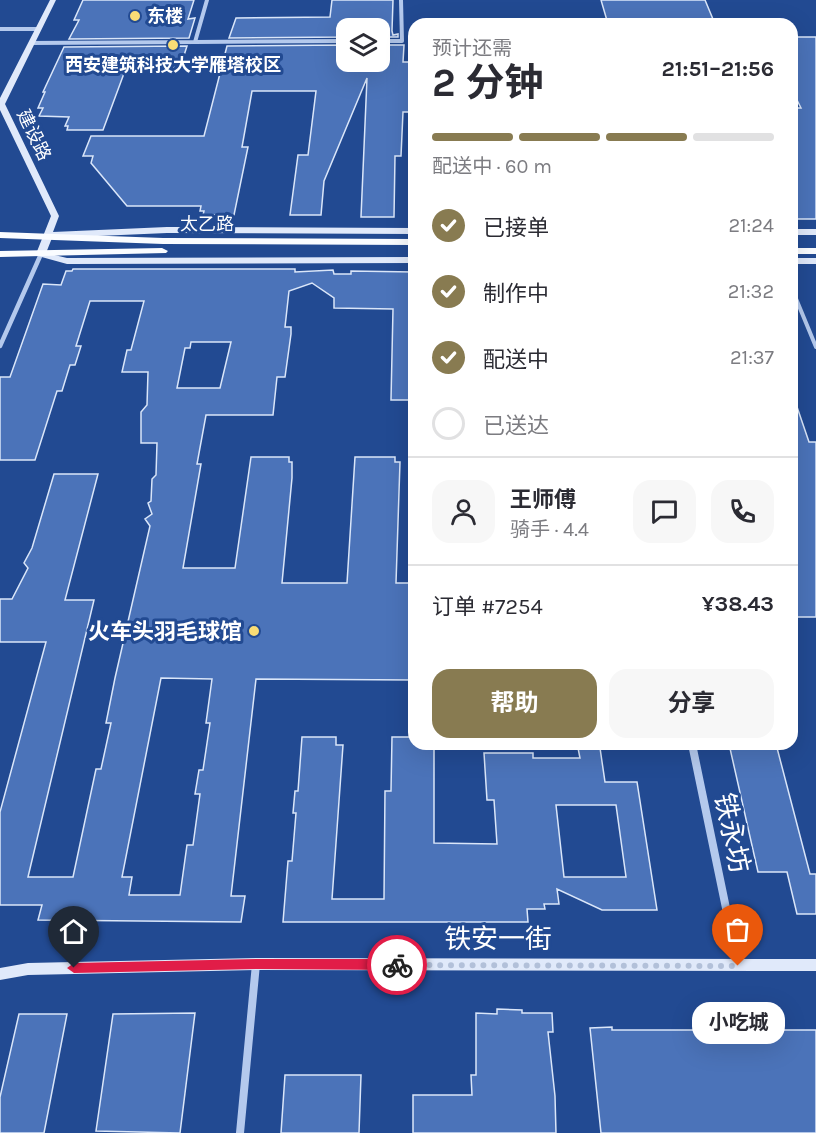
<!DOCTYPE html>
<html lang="zh">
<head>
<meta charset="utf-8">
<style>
	body { margin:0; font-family:Karla,"Noto Sans SC",sans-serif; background:#f7f7f7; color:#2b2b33; height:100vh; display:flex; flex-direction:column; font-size:22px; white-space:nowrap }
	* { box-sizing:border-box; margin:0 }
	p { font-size:20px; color:#7c7c81 }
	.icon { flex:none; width:33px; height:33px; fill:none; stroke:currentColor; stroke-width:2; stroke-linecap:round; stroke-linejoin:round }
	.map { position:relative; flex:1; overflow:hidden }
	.details { position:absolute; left:408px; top:18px; width:390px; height:732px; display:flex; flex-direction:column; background:#fff; border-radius:18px; box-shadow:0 6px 24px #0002 }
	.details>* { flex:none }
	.controls { position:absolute; left:336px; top:18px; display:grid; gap:12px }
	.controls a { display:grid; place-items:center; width:54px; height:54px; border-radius:12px; background:#fff; box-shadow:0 6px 24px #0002; font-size:30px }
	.pin { position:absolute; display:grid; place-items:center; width:51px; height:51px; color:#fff; margin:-62px -26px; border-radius:50% 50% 50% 0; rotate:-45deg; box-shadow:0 0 6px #0007 }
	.pin .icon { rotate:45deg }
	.courier { position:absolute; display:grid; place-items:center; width:60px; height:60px; margin:-30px; border:4px solid #e11d48; border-radius:50%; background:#fff; color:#222; box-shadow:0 2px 8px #0007 }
	.bubble { position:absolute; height:42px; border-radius:18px; background:#fff; box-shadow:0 6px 24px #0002; font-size:20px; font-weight:700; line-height:42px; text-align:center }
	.overview em { font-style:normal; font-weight:700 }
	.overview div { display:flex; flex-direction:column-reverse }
	.overview { display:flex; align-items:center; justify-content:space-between; height:102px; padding:0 24px }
	h1 { font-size:39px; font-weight:700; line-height:45px }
	.bar { display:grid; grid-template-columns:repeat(4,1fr); gap:9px 6px; align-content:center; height:72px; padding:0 24px }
	.bar i { height:8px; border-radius:4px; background:#e1e1e2 }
	.bar .on { background:#887b51 }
	.bar p { grid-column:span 4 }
	.line { display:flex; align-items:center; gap:15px; padding:0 24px; border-top:2px solid #e1e1e2 }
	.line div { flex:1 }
	.round { display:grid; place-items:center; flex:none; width:63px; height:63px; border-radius:18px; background:#f7f7f7 }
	ol { padding:0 24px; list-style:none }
	li { display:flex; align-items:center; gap:18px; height:66px }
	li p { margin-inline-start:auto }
	li .icon { padding:6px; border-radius:50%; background:#887b51; color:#fff; stroke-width:4 }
	li:last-child { color:#7c7c81 }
	li i { width:33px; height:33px; border:3px solid #e1e1e2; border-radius:50% }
	.button { display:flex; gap:12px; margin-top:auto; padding:12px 24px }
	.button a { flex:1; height:69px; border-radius:18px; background:#887b51; color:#fff; font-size:24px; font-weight:700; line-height:69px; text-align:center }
	.button a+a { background:#f7f7f7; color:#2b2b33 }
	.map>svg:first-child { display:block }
</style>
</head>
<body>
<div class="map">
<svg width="816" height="1133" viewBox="0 0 816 1133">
	<rect width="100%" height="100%" fill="#224a92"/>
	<path fill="#4b73b9" stroke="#dae6f9" stroke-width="1.5" fill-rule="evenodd" d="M83,0H194L188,19L195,18L189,38L69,39L79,20H74Z
		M332,0H393L392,31L393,35L398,34V37H380V28H346V37L229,38L236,18L330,17Z
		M601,0H705L715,24H608Z
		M792,37H816V219H792V108H801L792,90Z
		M346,45V62H380V45H404L403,62H414V112H403L401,156H395L394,217H361L367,78L324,181L321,215H290L298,155H308L316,91H252L242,147H248L234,215H203L204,211H200L201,206H127L91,163L93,156H83L91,136H204L227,46Z
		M187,46L180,68H126L103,130H67L68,126H65L69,117L39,116L43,108H38L45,92H43L64,47Z
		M73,269H295V272L333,270L334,274H351V271L414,272V400H391L393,309L334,308V298L312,283L289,291L285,327H291V334L285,377H277L273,415H206L197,464H201L183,568H235L251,457H289V462H292V478L282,583H347L355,457H395V462H400L396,583H414V680L256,679L231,896H245L241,922L38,920L42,905H0V812L46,642H0V599H12L28,568L24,563L32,548L54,474H98L65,600H94L28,877H73L96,769H101L111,723H106L115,678L150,526L145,519L152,514L148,503L151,501L152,479L156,475L157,443H141V412L147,405L148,372H122L127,350H131L144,301H90L76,346H81L75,365H70L62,391H57L35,460H0V377H10L43,284L61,285L66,271H72ZM191,342H231L220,388H177L185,348H190ZM161,678L212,679L206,723H210L203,770H199L195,794H200L193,845H187L180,895H129L132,877H122Z
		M795,401L809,442H816V617H792V402Z
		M302,737H336V745H343L332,899H384L385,791H391L392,737H414V744H428V747H434V843L497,844L494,800H487L484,753H533V758H580L578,748H600L605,782H637L657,910H602L557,889L559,904H544L545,909H527L528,922H283L288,861H292L296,813H293L295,791H298ZM556,805H616L626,877H564Z
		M729,744H776L810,874H816V914H797L787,872H758Z
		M497,1009L522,1010V1013H552L553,1032H548L555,1096L556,1133H413V1095H472L471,1075H476V1013L497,1014Z
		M195,1013L180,1133L96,1131L113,1014Z
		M19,1014H67L44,1133H0V1097Z
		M612,1027V1030H816V1133H601L590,1028Z
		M285,1075H361L359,1133H281Z"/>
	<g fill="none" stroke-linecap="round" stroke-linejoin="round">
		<path stroke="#b4c9ed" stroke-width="4" d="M792,289L816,347"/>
		<path stroke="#b4c9ed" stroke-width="4" d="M207,0L195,42L346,41
			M0,29H38
			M380,41H402L401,0
			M31,43L195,42"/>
		<path stroke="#b4c9ed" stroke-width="4.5" d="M0,346L41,254"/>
		<path stroke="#b4c9ed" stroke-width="8" d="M692,744L738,966
			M240,1133L256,964"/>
		<path fill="#e0e9fa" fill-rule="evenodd" d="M50,0H56L5,104L59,216L53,232L167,227L414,228V234L167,233L52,238L46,253L67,258L414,257V263L67,264L38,256L36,254L51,216L0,110V98Z
			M792,229H816V235H792Z
			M792,258H816V264H792Z
			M256,958L816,959V971L256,970L28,975L0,980V968L28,963Z"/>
		<path fill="#fafcff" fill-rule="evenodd" d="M0,232L163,238L414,239V245L163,244L0,238Z
			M162,248L168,251L166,253L0,257V251Z
			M792,248H816V254H792Z"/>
	</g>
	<path fill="#e11d48" d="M256,959H397L404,965L397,970L256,969L74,973L67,968L74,963Z"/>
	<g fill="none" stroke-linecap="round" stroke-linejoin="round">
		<path stroke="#b2c0d9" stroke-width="6" stroke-dasharray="0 10.8" d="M397,965L738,966"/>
	</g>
	<g fill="#f9dd76" stroke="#224a92" stroke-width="2">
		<circle cx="135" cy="16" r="6"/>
		<circle cx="173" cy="45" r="6"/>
		<circle cx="254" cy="631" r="6"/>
	</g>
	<g text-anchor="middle" stroke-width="6" stroke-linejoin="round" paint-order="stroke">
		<g font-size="18" font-weight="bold" fill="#fff" stroke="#224a92" text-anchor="start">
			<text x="147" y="22">东楼</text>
			<text x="173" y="71" text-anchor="middle">西安建筑科技大学雁塔校区</text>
		</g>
		<g font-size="18" fill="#fff" stroke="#224a92">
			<text transform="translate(34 135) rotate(64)" y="6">建设路</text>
			<text x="207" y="230">太乙路</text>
		</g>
		<g font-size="22" font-weight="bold" fill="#fff" stroke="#224a92" text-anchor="end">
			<text x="242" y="639">火车头羽毛球馆</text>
		</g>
		<g font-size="27" fill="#fff" stroke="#224a92">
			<text transform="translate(732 833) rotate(78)" y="9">铁永坊</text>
			<text x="498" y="948">铁安一街</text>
		</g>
	</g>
</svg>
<div class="controls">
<a><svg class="icon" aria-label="layers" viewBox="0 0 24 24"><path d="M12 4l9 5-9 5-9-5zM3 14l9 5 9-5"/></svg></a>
</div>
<div class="pin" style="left:738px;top:966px;background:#ea580c"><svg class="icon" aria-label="bag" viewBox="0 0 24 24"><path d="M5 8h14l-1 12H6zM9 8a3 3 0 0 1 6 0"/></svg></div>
<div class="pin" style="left:74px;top:968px;background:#1f2937"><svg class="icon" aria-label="home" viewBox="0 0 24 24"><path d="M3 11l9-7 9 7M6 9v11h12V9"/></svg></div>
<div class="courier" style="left:397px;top:965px"><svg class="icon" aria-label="bike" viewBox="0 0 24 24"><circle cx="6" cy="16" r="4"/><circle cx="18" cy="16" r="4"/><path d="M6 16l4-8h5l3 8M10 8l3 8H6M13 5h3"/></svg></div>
<div class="bubble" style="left:692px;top:1002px;width:93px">小吃城</div>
<section class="details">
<div class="overview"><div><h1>2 分钟</h1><p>预计还需</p></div><em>21:51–21:56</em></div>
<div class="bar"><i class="on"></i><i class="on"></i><i class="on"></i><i></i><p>配送中 · 60 m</p></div>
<ol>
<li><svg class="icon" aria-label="check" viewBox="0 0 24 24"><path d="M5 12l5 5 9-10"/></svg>已接单<p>21:24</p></li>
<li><svg class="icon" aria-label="check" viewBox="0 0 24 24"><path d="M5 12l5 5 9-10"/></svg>制作中<p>21:32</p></li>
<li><svg class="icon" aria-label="check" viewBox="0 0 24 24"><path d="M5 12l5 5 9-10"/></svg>配送中<p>21:37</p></li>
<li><i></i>已送达</li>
</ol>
<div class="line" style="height:108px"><a class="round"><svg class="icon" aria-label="person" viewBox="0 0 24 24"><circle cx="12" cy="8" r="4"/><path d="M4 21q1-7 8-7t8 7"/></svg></a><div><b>王师傅</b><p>骑手 · 4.4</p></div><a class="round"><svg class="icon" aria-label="chat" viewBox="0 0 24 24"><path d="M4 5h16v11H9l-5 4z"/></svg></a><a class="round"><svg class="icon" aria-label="phone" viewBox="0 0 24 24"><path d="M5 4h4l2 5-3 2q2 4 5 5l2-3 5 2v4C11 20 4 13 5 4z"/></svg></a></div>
<div class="line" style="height:78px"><div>订单 #7254</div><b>¥38.43</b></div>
<div class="button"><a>帮助</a><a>分享</a></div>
</section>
</div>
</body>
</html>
